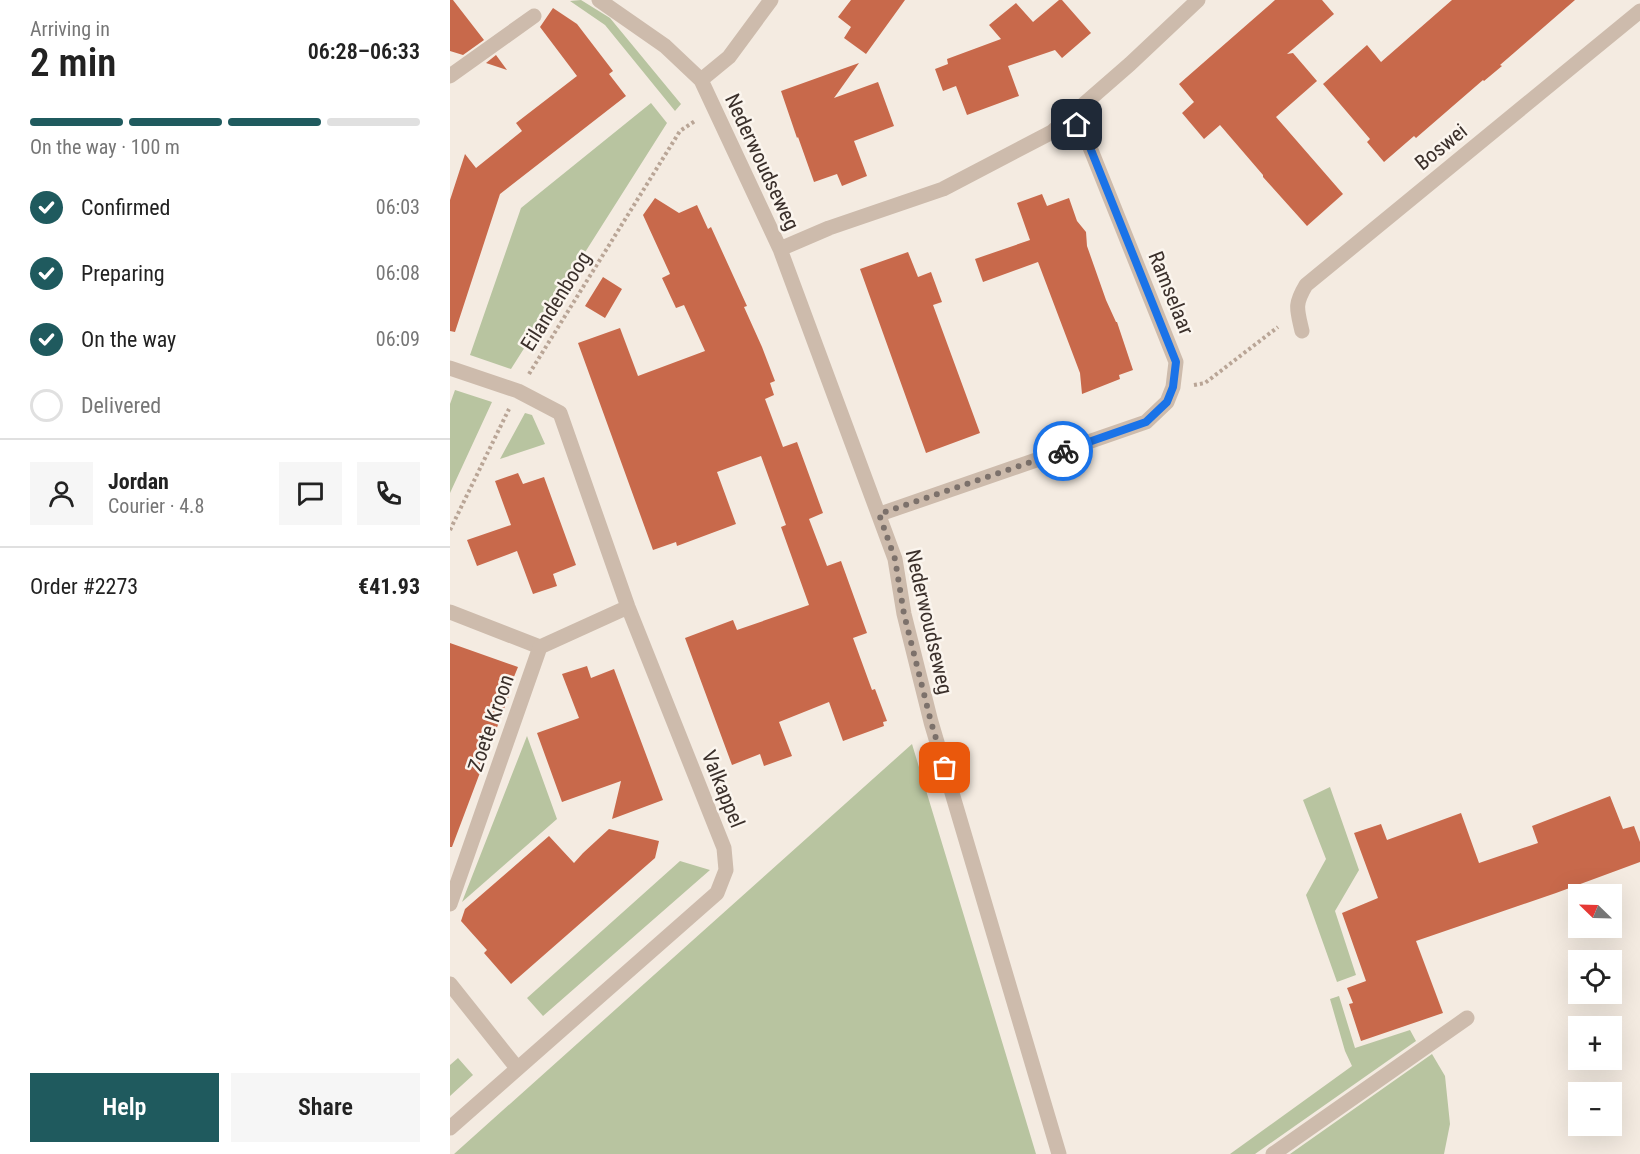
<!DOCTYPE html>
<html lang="en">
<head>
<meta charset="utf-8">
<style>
	body { margin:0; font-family:"Roboto Condensed",sans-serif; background:#f6f6f6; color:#222; height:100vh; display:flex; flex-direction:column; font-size:22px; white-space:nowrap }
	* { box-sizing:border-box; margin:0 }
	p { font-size:20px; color:#767676 }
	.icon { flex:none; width:33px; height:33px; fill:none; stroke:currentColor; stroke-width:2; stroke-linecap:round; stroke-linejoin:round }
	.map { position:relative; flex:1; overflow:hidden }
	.drawer { display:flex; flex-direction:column; background:#fff; width:450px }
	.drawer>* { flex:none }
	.needle { width:39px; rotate:293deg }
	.tools { position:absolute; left:1118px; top:884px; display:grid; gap:12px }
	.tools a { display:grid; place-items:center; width:54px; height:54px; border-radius:0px; background:#fff; box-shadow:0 6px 24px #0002; font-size:30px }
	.pin { position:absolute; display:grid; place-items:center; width:51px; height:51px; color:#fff; margin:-26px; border-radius:12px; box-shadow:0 3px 9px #0006 }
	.courier { position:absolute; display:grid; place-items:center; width:60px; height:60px; margin:-30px; border:4px solid #1a73e8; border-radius:50%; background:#fff; color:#222; box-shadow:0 2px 8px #0007 }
	.summary em { font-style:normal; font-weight:600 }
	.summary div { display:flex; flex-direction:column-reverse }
	.summary { display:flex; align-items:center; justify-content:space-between; height:102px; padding:0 30px }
	h1 { font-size:39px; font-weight:600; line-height:45px }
	.bar { display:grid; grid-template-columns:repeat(4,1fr); gap:9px 6px; align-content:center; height:72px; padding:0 30px }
	.bar i { height:8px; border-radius:4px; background:#e0e0e0 }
	.bar .current { background:#1f5a5e }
	.bar p { grid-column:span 4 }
	.line { display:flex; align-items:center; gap:15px; padding:0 30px; border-top:2px solid #e0e0e0 }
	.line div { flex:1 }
	.round { display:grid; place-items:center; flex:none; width:63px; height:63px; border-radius:0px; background:#f6f6f6 }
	ol { padding:0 30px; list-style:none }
	li { display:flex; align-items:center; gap:18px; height:66px }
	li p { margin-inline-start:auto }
	li .icon { padding:6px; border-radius:50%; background:#1f5a5e; color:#fff; stroke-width:4 }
	li:last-child { color:#767676 }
	li i { width:33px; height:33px; border:3px solid #e0e0e0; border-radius:50% }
	.primary-button { display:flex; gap:12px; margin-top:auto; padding:12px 30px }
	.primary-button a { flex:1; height:69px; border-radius:0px; background:#1f5a5e; color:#fff; font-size:24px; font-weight:600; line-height:69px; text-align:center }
	.primary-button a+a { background:#f6f6f6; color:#222 }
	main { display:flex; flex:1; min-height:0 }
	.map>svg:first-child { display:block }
</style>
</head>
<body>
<main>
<section class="drawer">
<div class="summary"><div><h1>2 min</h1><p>Arriving in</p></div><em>06:28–06:33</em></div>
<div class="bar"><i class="current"></i><i class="current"></i><i class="current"></i><i></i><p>On the way · 100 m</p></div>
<ol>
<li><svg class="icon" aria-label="check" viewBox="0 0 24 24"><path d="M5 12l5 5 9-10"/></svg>Confirmed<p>06:03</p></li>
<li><svg class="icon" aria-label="check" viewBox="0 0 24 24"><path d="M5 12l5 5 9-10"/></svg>Preparing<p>06:08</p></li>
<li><svg class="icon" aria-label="check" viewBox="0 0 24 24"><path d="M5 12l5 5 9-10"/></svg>On the way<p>06:09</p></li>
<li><i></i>Delivered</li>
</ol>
<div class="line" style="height:108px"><a class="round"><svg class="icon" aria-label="person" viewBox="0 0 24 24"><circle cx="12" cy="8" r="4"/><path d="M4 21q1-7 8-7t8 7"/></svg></a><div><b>Jordan</b><p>Courier · 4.8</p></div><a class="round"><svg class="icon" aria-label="chat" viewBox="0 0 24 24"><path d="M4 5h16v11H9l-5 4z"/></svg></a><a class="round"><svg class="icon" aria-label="phone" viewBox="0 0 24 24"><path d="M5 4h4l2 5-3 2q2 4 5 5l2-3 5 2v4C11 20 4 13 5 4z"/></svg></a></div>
<div class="line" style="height:78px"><div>Order #2273</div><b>€41.93</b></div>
<div class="primary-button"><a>Help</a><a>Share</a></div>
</section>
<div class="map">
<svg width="1190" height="1154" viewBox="0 0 1190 1154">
	<rect width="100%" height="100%" fill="#f4ebe1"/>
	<path fill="#b8c4a0" d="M131,0L160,18L231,104L225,111L155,25L120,1Z
		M201,103L217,123L61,369L20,355L71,208Z
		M5,390L42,402L0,493V404Z
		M75,413L82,415L95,444L50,459Z
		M77,736L107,819L12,902Z
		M462,744L586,1154H4Z
		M880,787L909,870L885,911L906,975L887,982L856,895L876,859L853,800Z
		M230,861L260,870L93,1016L77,998Z
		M889,996L905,1048L960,1030L966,1041L805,1154H780L902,1066L895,1051L880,999Z
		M982,1054L995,1076L1000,1124L994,1154H840Z
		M8,1058L23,1075L0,1096V1065Z"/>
	<path fill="#c8694b" d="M0,0H3L34,40L13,55L0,51Z
		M401,0H455L416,54L394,38L401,27L388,17Z
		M609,0H612L641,33L612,58L605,50L558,66L569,96L517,115L506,86L493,91L485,69L498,64L497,59L551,39L539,25L566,3L583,22Z
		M825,0H872L884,14L837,54L843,53L867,81L826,117L893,194L857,226L813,177V175L770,125L754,139L732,113L744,102L729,84Z
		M1002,0H1125L1050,65L1052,66L1034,81L1033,80L966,138L964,136L934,162L917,142L920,139L873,84L917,45L931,62Z
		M103,8L127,24L163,71L159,74L176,96L50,194L5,332L0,331V200L15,154L26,168L72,131L66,123L127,76L90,27Z
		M46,55L57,70L36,63Z
		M409,63L384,98L428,82L444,126L404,141L417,176L392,186L387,174L364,182L348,137L347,138L331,91Z
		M592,194L597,206L619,198L627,221L636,232L637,246L656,300L666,322H667L683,370L669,375L670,379L632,394L630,373L588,262L533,282L525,259L580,240L567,203Z
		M205,198L229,213L247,205L258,229L261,227L297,306L294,307L312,347L325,381L320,383L324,395L315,399L333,447L347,442L373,513L359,519L377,566L391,561L417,633L403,638L422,690L425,689L437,721L433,722L434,726L393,741L379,702L329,722L342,756L314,766L310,754L282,765L235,638L283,620L287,630L359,605L331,527L336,525L311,456L267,472L286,524L227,546L226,542L203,550L128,343L170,328L188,376L255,351L234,305L226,308L212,278L220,274L193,215Z
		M458,252L468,277L481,272L492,302L483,305L530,433L476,453L410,269Z
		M153,277L172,289L155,318L135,306Z
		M68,473L73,484L94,477L126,565L103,574L107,586L83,594L67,551L27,566L17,540L61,525L45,481Z
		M0,643L68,667L57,694L60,693L2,847H0Z
		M137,666L141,678L164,669L213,800L162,819L171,781L112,802L87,733L129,718L112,674Z
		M1160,796L1173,829L1184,826L1190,842V862L1106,893L966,941L993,1013L911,1041L899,1004L903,1003L897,988L916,981L892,913L928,898L904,833L931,824L937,840L1011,813L1029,863L1088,843L1082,826Z
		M159,829L209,841L205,858L61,984L34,953L37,950L11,921L15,909L99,836L124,863L133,853Z"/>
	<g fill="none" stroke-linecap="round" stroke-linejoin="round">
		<path stroke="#b9a596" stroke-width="4" stroke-dasharray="3 3" stroke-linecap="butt" d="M79,374L230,131L245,121
			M744,385L755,383L828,327
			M0,530L59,409"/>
		<path stroke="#cdbbac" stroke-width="15" d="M0,76L84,16
			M0,612L90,647
			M823,1154L1017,1018"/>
		<path stroke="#cdbbac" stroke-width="15" d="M149,0L215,46L251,80L330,249L445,559L454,614L481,722L609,1154
			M251,80L279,57L321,0
			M330,249L379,228L493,189L602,132L680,64L748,0
			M852,331C847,309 844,305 856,285L1190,11
			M0,368L68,391L110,413L178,607L274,848L276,870L267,893L0,1128
			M430,514L696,422L717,402L723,387L726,362L635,135L620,116
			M0,904L90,647L178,607
			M0,984L67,1068"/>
	</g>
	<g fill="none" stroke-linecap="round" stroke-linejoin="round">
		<path stroke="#7c716b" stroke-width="6" stroke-dasharray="0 10.8" d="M495,768L481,722L454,614L445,559L429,514L613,451"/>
		<path stroke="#1a73e8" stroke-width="8" d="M613,451L696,422L717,402L723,387L726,362L635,135L627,125"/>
	</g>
	<g text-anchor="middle" stroke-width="5" stroke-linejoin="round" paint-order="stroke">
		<g font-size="21" fill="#3b302b" stroke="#fbf5ee">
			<text transform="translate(991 147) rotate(-39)" y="7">Boswei</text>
			<text transform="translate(312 162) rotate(65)" y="7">Nederwoudseweg</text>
			<text transform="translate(721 293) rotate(68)" y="7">Ramselaar</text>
			<text transform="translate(106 301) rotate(-58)" y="7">Eilandenboog</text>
			<text transform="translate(479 622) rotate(77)" y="7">Nederwoudseweg</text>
			<text transform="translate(41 723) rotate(-71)" y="7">Zoete Kroon</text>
			<text transform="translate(273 789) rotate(68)" y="7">Valkappel</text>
		</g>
	</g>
</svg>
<div class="tools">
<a><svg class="needle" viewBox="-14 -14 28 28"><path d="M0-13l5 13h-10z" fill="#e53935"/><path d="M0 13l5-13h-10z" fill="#767676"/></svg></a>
<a><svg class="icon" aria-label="locate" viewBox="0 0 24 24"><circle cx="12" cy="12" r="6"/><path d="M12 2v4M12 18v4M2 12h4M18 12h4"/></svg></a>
<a>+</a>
<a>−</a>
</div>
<div class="pin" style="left:495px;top:768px;background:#ea580c"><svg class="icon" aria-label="bag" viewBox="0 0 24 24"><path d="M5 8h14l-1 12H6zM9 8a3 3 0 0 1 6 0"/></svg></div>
<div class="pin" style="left:627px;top:125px;background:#1f2937"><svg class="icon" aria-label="home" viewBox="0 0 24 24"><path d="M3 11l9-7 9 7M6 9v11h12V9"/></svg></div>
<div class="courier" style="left:613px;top:451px"><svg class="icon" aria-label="bike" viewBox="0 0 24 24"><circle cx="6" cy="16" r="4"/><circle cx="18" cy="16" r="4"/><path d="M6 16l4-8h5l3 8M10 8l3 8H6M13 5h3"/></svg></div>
</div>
</main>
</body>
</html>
